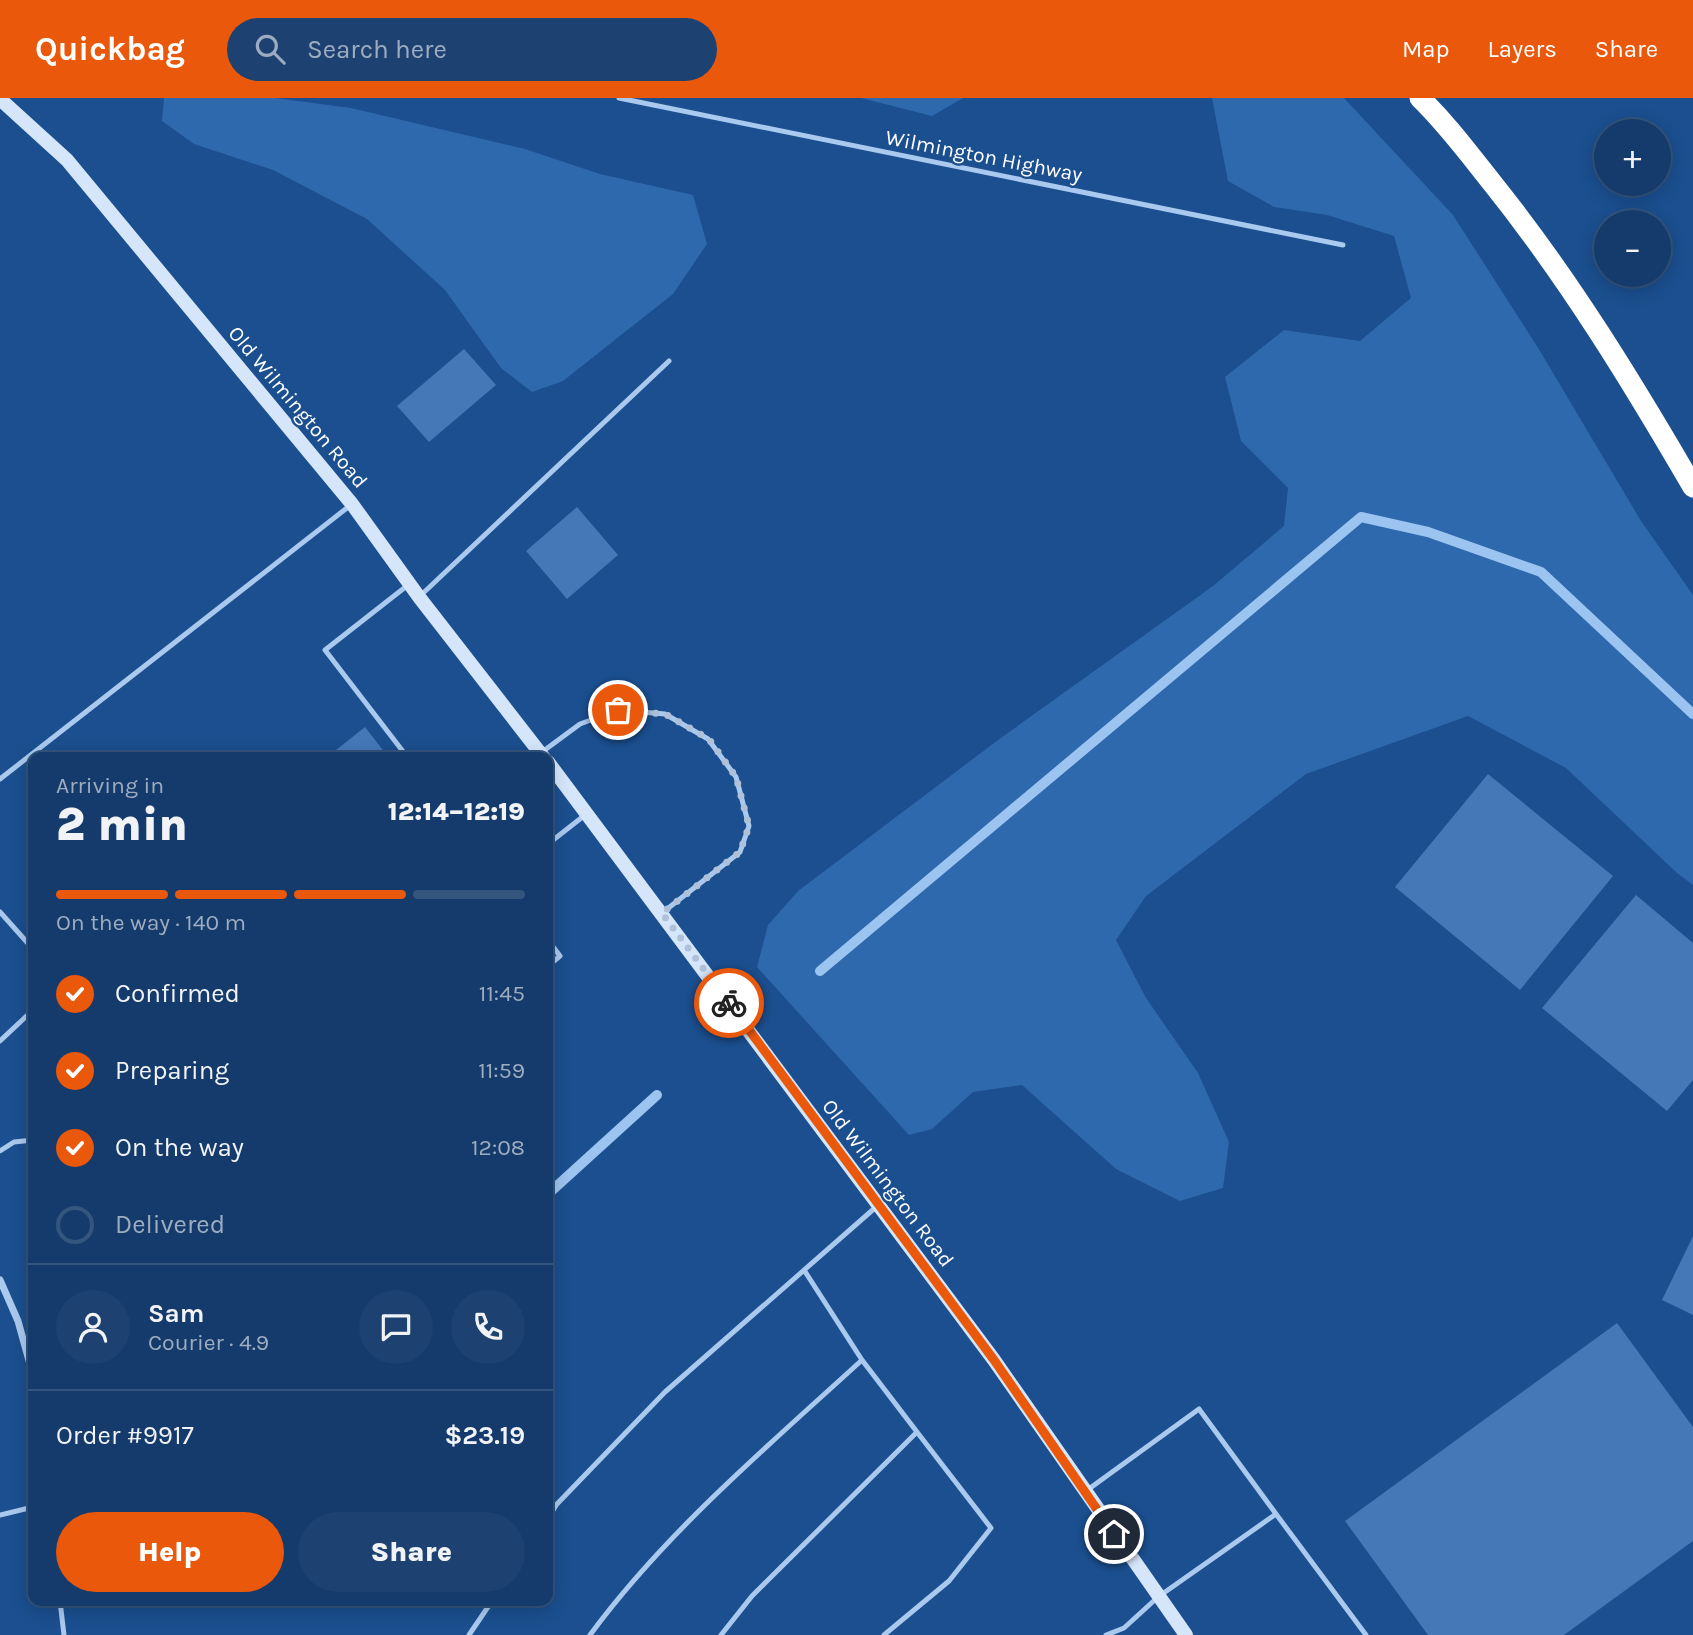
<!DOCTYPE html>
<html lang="en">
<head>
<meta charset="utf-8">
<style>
	body { margin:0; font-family:Karla,sans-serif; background:#1d4271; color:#f1f3f6; height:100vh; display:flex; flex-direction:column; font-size:26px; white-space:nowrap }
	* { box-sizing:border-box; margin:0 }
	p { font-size:23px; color:#9dadc1 }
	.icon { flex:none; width:38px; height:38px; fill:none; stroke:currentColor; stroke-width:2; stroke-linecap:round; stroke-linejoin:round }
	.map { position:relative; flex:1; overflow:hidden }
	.details { position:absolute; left:28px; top:654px; width:525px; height:854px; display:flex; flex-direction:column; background:#143b6b; border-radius:14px; box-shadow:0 4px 18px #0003,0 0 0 2px #33557e }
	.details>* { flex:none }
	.buttons { position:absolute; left:1594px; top:21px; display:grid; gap:14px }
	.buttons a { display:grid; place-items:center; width:77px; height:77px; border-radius:50%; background:#143b6b; box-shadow:0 4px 18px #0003,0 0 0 2px #33557e; font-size:35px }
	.pin { position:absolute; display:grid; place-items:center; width:60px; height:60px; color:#fff; margin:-30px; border:4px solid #fff; border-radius:50%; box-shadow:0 2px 7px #0007 }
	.courier { position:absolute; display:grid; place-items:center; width:70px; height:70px; margin:-35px; border:5px solid #ea580c; border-radius:50%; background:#fff; color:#222; box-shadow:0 2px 9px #0007 }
	.summary em { font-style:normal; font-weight:800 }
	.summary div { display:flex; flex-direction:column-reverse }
	.summary { display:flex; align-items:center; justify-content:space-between; height:119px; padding:0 28px }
	h1 { font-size:46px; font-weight:800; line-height:52px }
	.bar { display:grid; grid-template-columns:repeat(4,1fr); gap:10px 7px; align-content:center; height:84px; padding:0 28px }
	.bar i { height:9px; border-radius:5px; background:#33557e }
	.bar .active { background:#ea580c }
	.bar p { grid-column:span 4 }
	.line { display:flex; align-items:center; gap:18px; padding:0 28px; border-top:2px solid #33557e }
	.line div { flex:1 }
	.round { display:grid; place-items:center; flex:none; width:74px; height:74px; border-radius:37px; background:#1d4271 }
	ol { padding:0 28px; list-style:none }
	li { display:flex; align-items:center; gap:21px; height:77px }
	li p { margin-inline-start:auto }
	li .icon { padding:7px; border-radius:50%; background:#ea580c; color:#fff; stroke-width:4 }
	li:last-child { color:#9dadc1 }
	li i { width:38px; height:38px; border:4px solid #33557e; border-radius:50% }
	.cta { display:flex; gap:14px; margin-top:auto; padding:14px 28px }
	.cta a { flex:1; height:80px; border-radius:42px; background:#ea580c; color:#fff; font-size:28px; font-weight:800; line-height:80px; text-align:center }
	.cta a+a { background:#1d4271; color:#f1f3f6 }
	header { display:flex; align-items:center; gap:42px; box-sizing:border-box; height:98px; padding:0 35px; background:#ea580c; color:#fff }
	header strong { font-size:33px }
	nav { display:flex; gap:38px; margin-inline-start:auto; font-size:24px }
	.search { width:490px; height:63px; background:#1d4271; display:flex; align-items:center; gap:18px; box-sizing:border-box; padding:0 24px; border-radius:38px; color:#9dadc1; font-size:26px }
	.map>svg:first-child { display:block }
</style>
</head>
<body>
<header>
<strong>Quickbag</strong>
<div class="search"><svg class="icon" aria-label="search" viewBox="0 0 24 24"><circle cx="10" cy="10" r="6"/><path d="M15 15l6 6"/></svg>Search here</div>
<nav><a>Map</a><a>Layers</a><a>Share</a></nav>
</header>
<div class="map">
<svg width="1693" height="1537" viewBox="0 0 1693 1537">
	<rect width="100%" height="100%" fill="#1b4f8f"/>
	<path fill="#2e69ad" d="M164,0H275L351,10L525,51L600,76L693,97L707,146L673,196L563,283L532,294L501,270L445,192L367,121L273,72L194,46L162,23Z
		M861,0H963L932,18Z
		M1212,0H1344L1453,117L1540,253L1641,423L1693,497V787L1677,775L1566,670L1468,618L1306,676L1146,798L1116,842L1146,900L1198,975L1229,1044L1223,1090L1180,1103L1116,1071L1022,987L973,994L932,1031L909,1037L757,869L768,827L798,793L998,642L1213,488L1284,428L1288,390L1241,343L1225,279L1284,232L1360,243L1411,200L1394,138L1327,117L1274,109L1228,83Z"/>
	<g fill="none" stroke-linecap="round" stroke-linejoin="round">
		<path stroke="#9cc4f0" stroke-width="10" d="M820,873L1361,419L1428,434L1541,474L1693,616
			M548,1096L657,997"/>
	</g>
	<path fill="#4478b7" d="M464,251L496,287L429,344L397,308Z
		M577,409L618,457L567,501L526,453Z
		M365,629L389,660H326Z
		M1488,676L1613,778L1520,892L1395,789Z
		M1636,797L1693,845V982L1667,1013L1542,910Z
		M1693,1138V1217L1662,1202Z
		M1617,1225L1693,1329V1443L1564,1537H1428L1345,1423Z"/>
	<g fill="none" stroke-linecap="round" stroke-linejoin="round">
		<path stroke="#a9c9ee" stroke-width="5" d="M619,0L1343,147
			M408,487L325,552L408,660
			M419,499L669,263
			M542,654L580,626L618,612L665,616L708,641L736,679L749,728L740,754L662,815
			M0,681L352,406
			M548,746L585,717
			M0,814L33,851
			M548,842L560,858L548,868
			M0,943L33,912
			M0,1053L14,1044L33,1042
			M804,1172L862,1262
			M1086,1393L1199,1311L1276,1416
			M0,1417L33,1409
			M548,1420L557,1406L665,1294L876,1109
			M60,1503L64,1537
			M469,1537L492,1503
			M590,1537C665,1435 769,1347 862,1262L917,1334
			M721,1537L752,1498L917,1334L991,1430L949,1483L884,1537
			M1106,1537L1124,1530L1158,1499L1276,1416L1366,1537"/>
		<path stroke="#a9c9ee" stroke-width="7" d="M0,1182L18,1223L33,1277"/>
		<path stroke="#d6e6fa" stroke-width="14" d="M0,1L67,62L352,406L419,499L544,660
			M548,664L994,1262L1186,1537"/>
		<path stroke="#fff" stroke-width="21" d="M1420,0C1447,26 1469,56 1493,86C1569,181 1632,284 1693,389"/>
	</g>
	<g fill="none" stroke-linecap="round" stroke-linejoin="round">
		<path stroke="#afc1d8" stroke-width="7" stroke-dasharray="0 12.6" d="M618,612L665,616L709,641L736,679L749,728L740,754L662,815L729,905"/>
		<path stroke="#ea580c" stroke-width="9" d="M729,905L994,1262L1114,1436"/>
	</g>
	<g text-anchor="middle" stroke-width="5" stroke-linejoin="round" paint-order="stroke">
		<g font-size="21" fill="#fff" stroke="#1b4f8f">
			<text transform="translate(984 58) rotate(11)" y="7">Wilmington Highway</text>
			<text transform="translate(298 309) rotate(50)" y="7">Old Wilmington Road</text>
			<text transform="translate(888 1085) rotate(53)" y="7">Old Wilmington Road</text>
		</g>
	</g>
</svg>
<div class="buttons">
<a>+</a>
<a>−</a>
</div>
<div class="pin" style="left:618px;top:612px;background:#ea580c"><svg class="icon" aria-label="bag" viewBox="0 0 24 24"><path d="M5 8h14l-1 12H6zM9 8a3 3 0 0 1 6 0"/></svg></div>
<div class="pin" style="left:1114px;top:1436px;background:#1f2937"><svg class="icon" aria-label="home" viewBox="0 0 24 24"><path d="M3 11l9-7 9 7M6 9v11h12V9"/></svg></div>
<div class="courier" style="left:729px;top:905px"><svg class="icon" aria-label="bike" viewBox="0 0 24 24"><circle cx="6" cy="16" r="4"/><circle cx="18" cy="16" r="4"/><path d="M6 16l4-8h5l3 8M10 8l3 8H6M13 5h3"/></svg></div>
<section class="details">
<div class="summary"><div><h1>2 min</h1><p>Arriving in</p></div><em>12:14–12:19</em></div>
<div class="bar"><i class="active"></i><i class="active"></i><i class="active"></i><i></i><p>On the way · 140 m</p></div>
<ol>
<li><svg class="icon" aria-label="check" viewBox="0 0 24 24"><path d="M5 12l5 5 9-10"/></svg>Confirmed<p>11:45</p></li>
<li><svg class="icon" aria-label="check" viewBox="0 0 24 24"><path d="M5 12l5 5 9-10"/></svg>Preparing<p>11:59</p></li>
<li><svg class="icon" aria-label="check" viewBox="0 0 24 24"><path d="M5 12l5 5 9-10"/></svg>On the way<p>12:08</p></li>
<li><i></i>Delivered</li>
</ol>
<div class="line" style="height:126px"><a class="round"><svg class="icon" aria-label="person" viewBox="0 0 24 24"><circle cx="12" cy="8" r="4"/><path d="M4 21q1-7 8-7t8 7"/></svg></a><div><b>Sam</b><p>Courier · 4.9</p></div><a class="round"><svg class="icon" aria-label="chat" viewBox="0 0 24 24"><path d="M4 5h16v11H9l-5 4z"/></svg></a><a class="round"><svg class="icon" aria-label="phone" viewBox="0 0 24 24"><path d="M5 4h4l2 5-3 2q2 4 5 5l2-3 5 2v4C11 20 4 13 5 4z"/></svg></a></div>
<div class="line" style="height:91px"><div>Order #9917</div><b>$23.19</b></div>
<div class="cta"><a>Help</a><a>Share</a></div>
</section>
</div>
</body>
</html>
